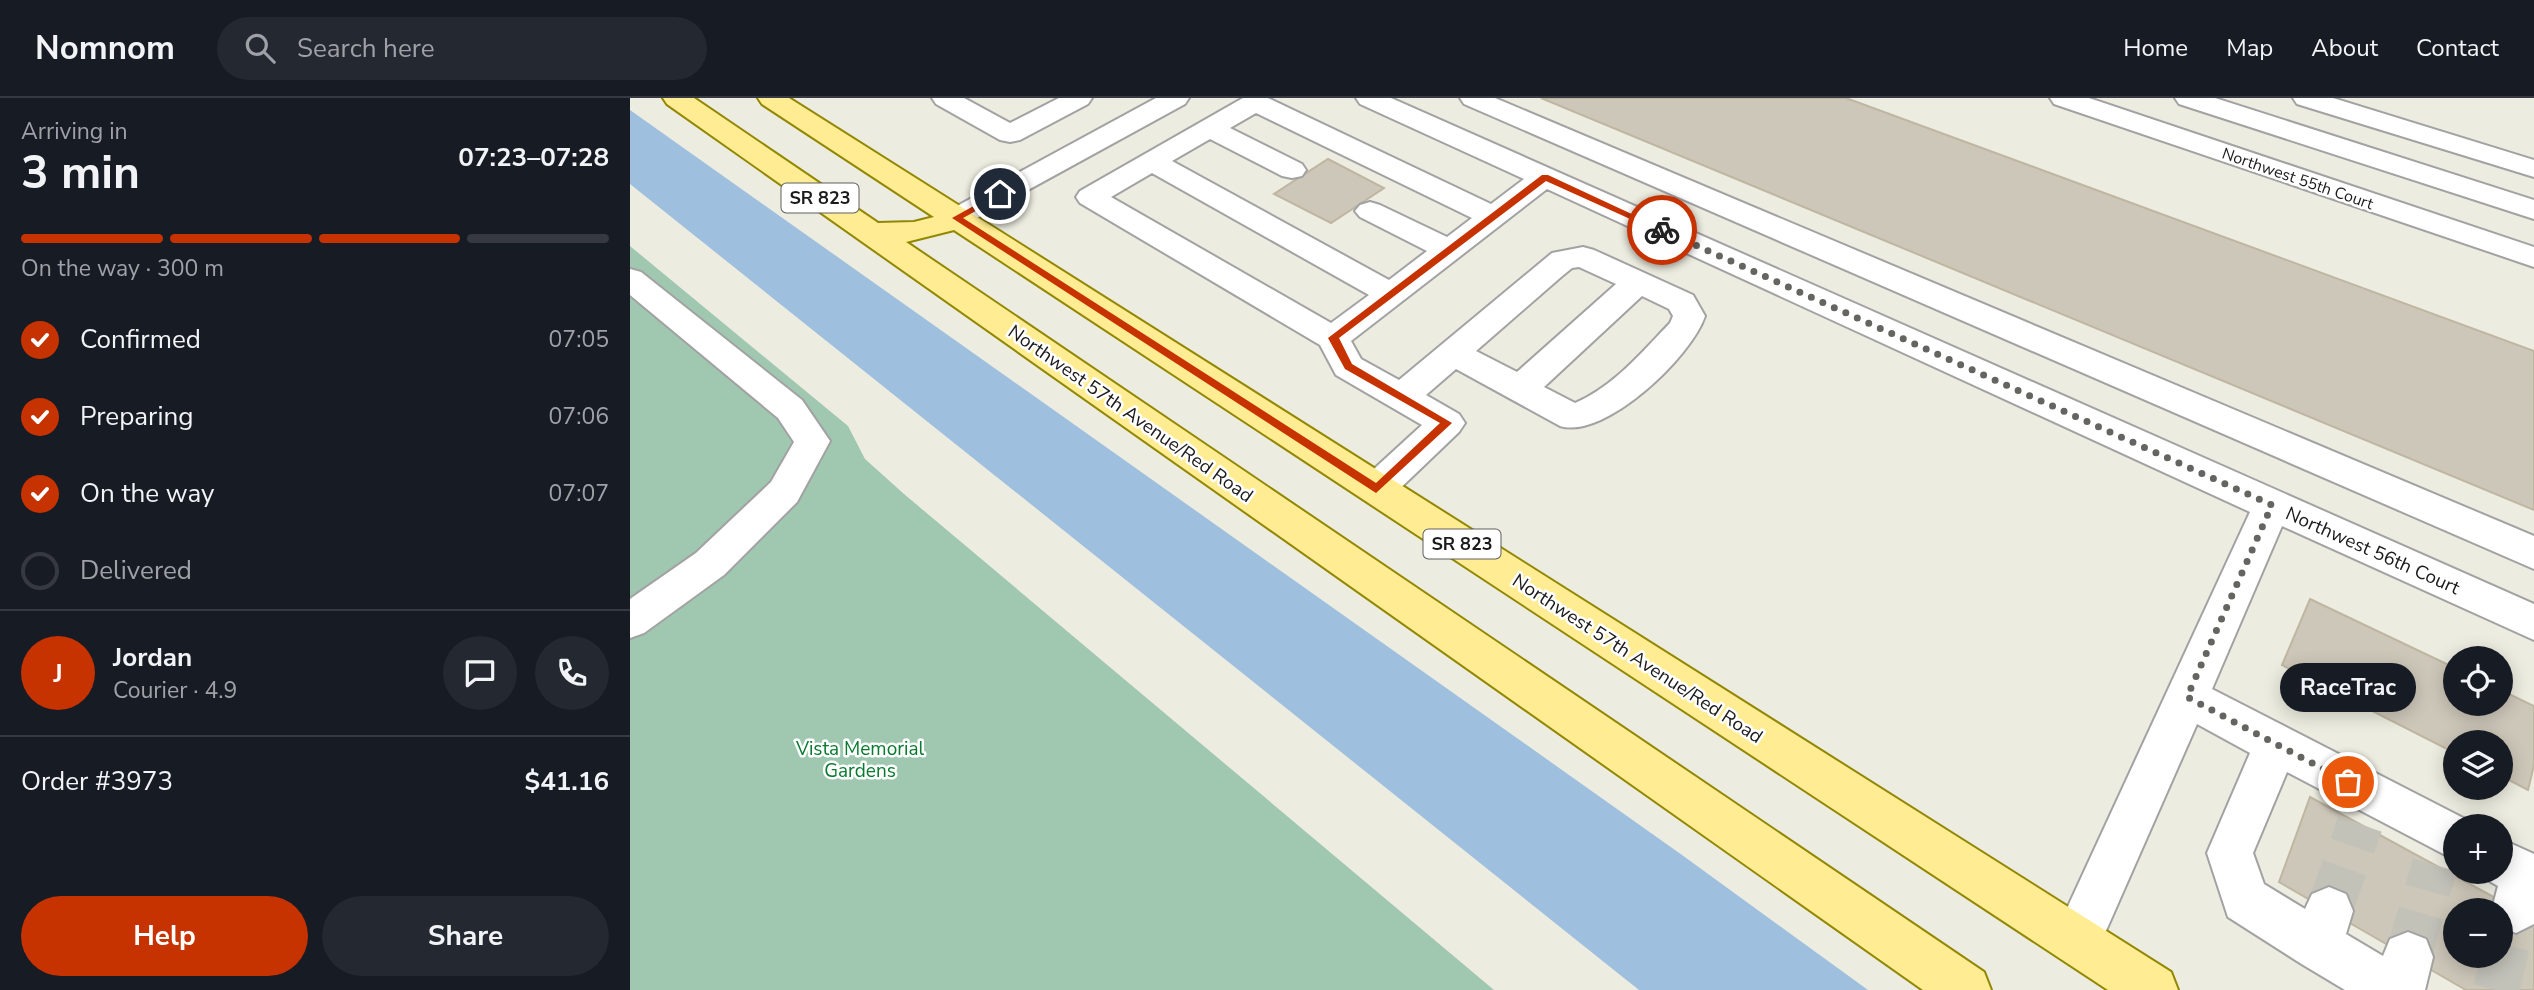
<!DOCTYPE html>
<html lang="en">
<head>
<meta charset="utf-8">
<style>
	body { margin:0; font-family:"Nunito Sans",sans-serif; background:#242831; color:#f1f3f6; height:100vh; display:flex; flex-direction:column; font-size:26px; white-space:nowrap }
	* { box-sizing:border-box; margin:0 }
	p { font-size:23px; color:#9ea1a6 }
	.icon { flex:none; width:38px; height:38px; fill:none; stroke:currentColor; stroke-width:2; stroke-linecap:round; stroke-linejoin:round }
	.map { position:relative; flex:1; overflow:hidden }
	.panel { display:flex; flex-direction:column; background:#171b24; width:630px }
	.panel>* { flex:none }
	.controls { position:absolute; left:1813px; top:548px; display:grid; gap:14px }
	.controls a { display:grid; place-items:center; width:70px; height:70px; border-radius:50%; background:#171b24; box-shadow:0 4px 18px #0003; font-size:35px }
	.pin { position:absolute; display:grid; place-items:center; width:60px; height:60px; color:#fff; margin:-30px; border:4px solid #fff; border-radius:50%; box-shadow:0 2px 7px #0007 }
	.courier { position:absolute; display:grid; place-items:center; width:70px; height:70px; margin:-35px; border:5px solid #c63200; border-radius:50%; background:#fff; color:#222; box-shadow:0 2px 9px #0007 }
	.bubble { position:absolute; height:49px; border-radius:24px; background:#171b24; box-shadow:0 4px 18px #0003; font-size:23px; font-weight:700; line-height:49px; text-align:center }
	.head em { font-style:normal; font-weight:700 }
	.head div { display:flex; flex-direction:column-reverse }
	.head { display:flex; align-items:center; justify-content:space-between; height:119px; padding:0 21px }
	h1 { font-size:46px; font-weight:700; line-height:52px }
	.bar { display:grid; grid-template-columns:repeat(4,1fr); gap:10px 7px; align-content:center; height:84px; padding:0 21px }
	.bar i { height:9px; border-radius:5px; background:#363941 }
	.bar .selected { background:#c63200 }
	.bar p { grid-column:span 4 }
	.line { display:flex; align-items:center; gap:18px; padding:0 21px; border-top:2px solid #363941 }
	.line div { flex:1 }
	.round { display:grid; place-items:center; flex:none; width:74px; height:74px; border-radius:37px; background:#242831 }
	ol { padding:0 21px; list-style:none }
	li { display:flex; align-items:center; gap:21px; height:77px }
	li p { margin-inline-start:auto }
	li .icon { padding:7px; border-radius:50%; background:#c63200; color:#fff; stroke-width:4 }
	li:last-child { color:#9ea1a6 }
	li i { width:38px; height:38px; border:4px solid #363941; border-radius:50% }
	.action { display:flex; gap:14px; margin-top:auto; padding:14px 21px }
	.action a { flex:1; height:80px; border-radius:42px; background:#c63200; color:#fff; font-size:28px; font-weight:700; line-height:80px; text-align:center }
	.action a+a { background:#242831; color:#f1f3f6 }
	header { display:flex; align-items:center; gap:42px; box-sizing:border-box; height:98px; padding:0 35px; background:#171b24; border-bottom:2px solid #363941 }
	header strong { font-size:33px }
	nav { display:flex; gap:38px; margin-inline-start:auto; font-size:24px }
	.search { width:490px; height:63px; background:#242831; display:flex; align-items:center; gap:18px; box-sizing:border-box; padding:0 24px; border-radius:38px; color:#9ea1a6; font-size:26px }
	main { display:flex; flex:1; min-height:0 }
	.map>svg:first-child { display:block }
</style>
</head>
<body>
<header>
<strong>Nomnom</strong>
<div class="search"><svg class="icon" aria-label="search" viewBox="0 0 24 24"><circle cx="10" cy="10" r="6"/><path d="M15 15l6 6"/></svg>Search here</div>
<nav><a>Home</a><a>Map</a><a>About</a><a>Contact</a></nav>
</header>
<main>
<section class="panel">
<div class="head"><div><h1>3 min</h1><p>Arriving in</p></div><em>07:23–07:28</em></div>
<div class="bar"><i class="selected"></i><i class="selected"></i><i class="selected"></i><i></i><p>On the way · 300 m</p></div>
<ol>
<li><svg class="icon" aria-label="check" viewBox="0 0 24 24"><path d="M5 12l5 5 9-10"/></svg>Confirmed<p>07:05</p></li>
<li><svg class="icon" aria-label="check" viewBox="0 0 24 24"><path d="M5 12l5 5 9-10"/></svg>Preparing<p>07:06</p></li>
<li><svg class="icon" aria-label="check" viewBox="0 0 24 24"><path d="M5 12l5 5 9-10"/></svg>On the way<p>07:07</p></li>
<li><i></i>Delivered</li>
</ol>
<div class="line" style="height:126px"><b class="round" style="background:#c63200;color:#fff">J</b><div><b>Jordan</b><p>Courier · 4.9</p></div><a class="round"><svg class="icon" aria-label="chat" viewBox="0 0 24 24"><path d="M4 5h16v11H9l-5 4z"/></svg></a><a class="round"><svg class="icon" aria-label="phone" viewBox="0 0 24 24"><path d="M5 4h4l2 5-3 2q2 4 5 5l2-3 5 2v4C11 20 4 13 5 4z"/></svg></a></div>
<div class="line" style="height:91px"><div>Order #3973</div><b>$41.16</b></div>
<div class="action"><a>Help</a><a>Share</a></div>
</section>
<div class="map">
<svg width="1904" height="892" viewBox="0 0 1904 892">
	<rect width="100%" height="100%" fill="#edece0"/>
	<path fill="#a0c7b0" d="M0,148L218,328L235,361L274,396L864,892H0Z"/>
	<path fill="#9ebfdd" d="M0,12L1052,757L1238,892H1009L0,86Z"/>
	<path fill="#cdc7b9" stroke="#bfb6a2" stroke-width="2" fill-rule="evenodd" d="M911,0H1216L1904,253V412Z
		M698,61L754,90L701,125L644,96Z
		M1680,501L1825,570V606H1871V592L1904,608V667L1898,692L1871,678V644H1825V655L1652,567Z
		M1680,699L1904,821V892H1836L1649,784ZM1825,812H1871V858H1825Z"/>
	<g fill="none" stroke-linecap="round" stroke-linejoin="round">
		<path stroke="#c3c2b9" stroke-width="46" stroke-dasharray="46 23" stroke-linecap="butt" d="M1699,813L1730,726
			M1778,859L1805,767
			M1866,892L1886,811"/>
		<g stroke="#a2a2a2" stroke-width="4">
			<path id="minor" d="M302,0H334L380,25L429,0H462L458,6L390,42L380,44L370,42L306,6Z
				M526,0H559L555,6L336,126L326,129L316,126L311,120L316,114Z
				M613,0H638L861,106L894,81L730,6L726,0H761L1904,506V542L1652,428L1582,591L1841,724L1843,728H1825V762L1657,674L1623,755L1634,786L1675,811L1682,796L1699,789L1716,796L1723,813L1716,836L1753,858L1760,841L1778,834L1796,841L1803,859L1795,892H1715L1670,865L1598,819L1577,755L1620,655L1567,626L1464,860L1447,868L1430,860L1422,843L1620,414L917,91L721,243L731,261L769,282L922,155L953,149L964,152L1063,197L1075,218C1062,258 975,342 930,328L826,271L796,297L829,316L835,325L829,334L759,401L746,405L733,401L728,391L733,381L792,327L706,277L690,247L450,105L446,99L450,93ZM626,15L842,120L817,139L750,107L740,104L730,107L725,113L730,119L797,153L759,182L542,63L580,41L652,78L662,80L672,78L676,72L672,66L600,30ZM522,75L739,197L701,225L481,99ZM949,169L986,186L887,274L846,253L931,179L942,170ZM1012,198L1039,211L1043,218L1040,225C1011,255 984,288 945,305L914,289Z
				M830,0H865L1904,438V471L834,6Z
				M1420,0H1459L1904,149V169L1424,6Z
				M1545,0H1585L1904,102V121L1549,6Z
				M1663,0H1703L1904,62V79L1667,6Z
				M0,171L11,174L172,302L200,343L167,404L94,477L14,535L0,540V501L66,455L141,384L164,344L148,320L0,197Z
				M1871,741L1904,756V826L1886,835L1871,829V812L1862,811L1868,788L1854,780L1851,774H1871Z"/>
		</g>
		<g stroke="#928700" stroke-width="4">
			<path id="major" d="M33,0H64L248,125L284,124L304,119L132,6L128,0H159L1541,874L1548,892H1478L324,132L276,144L1354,874L1361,892H1293L37,6Z"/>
		</g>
		<use href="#minor" fill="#fff" fill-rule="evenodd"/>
		<use href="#major" fill="#ffec93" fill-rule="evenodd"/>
	</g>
	<path fill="#c63200" d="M912,77H918L1036,132L1029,134L916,83L709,240L722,266L822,325L746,395L322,120L367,95H373V98L333,120L746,385L810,325L715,271L698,240Z"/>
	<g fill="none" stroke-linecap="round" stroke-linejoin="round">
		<path stroke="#646460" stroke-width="7" stroke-dasharray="0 12.6" d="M1032,132L1642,407L1557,599L1718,684"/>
	</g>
	<g text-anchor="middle" stroke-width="5" stroke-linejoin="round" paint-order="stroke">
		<g font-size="16" fill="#1b1b1b" stroke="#fff">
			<text transform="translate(1668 80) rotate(19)" y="6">Northwest 55th Court</text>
		</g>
		<g fill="#fff" stroke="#5f5f5f" stroke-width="2">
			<rect x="151.5" y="85.5" width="77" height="29" rx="5"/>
			<rect x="793.5" y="431.5" width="77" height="29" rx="5"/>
		</g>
		<g font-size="18" font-weight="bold" fill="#1b1b1b">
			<text x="190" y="106">SR 823</text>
			<text x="832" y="452">SR 823</text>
		</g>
		<g font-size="19" fill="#1b1b1b" stroke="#fff">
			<text transform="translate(501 315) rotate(35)" y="7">Northwest 57th Avenue/Red Road</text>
			<text transform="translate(1743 452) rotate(24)" y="7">Northwest 56th Court</text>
			<text transform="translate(1008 560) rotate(33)" y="7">Northwest 57th Avenue/Red Road</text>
		</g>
		<g font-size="19" fill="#087a2e" stroke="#fff">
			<text x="230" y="657">Vista Memorial<tspan x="230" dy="22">Gardens</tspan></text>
		</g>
	</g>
</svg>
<div class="controls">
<a><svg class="icon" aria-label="locate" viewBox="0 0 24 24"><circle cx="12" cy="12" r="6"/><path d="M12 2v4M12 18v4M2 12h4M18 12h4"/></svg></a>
<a><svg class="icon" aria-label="layers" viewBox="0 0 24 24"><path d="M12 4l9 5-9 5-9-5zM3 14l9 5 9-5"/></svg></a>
<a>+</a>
<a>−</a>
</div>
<div class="pin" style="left:1718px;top:684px;background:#ea580c"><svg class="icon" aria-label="bag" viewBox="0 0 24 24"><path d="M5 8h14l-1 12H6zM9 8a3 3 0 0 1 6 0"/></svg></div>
<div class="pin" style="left:370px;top:96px;background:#1f2937"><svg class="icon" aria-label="home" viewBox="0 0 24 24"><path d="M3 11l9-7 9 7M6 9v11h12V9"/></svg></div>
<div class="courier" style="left:1032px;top:132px"><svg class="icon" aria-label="bike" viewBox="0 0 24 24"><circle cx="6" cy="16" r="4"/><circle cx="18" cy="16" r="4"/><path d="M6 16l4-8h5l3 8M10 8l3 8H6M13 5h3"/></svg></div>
<div class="bubble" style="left:1650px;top:565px;width:136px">RaceTrac</div>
</div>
</main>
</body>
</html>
